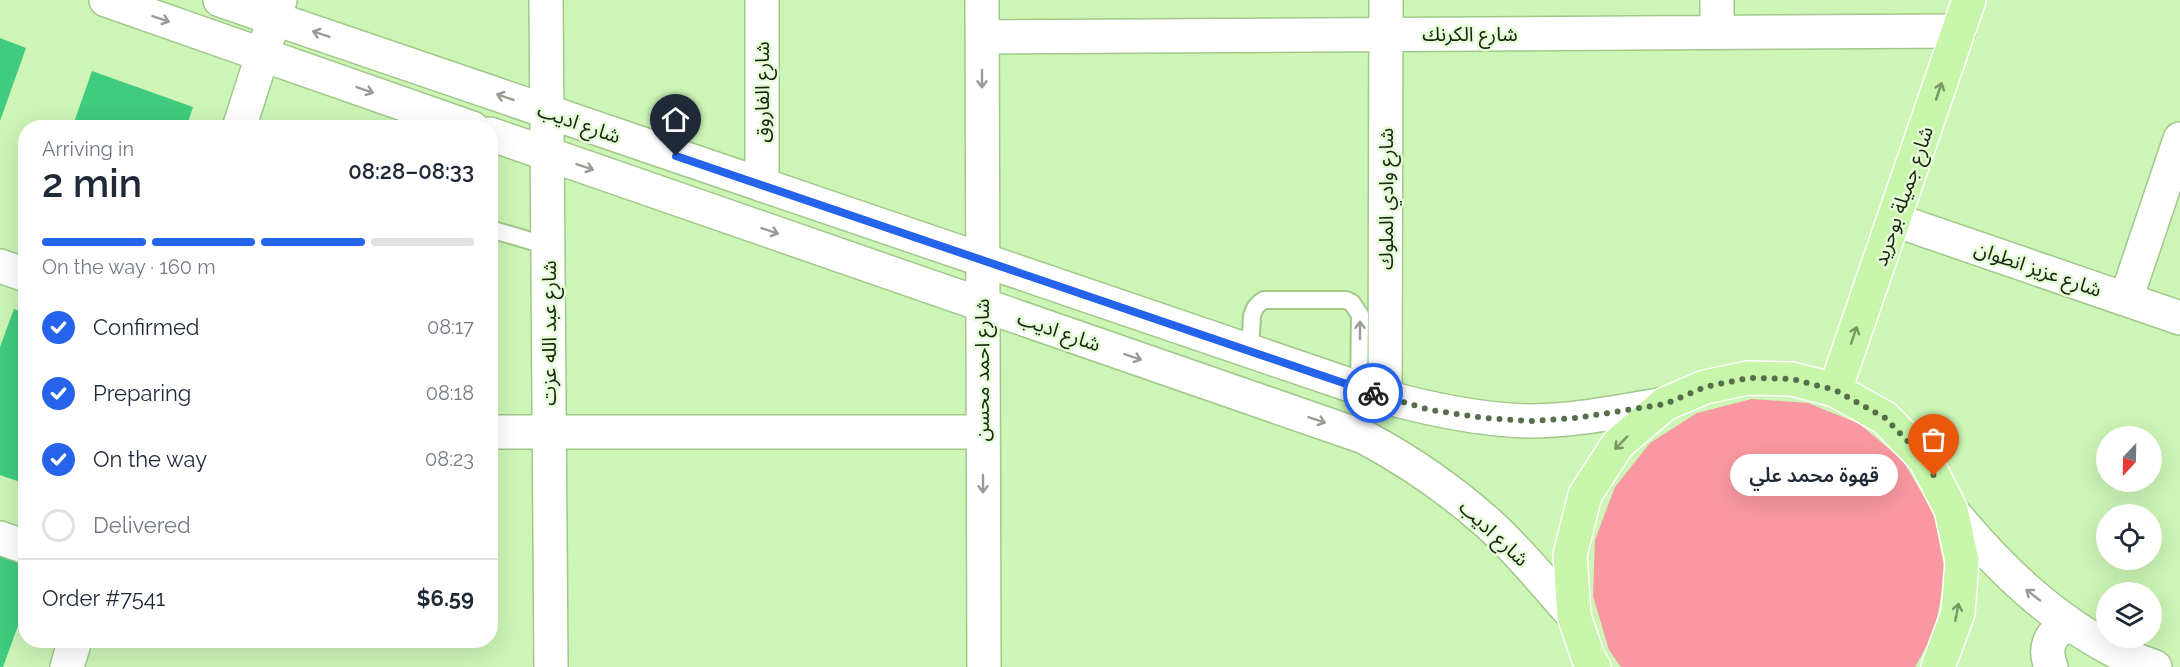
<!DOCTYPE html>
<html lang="en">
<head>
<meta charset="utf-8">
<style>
	body { margin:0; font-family:Raleway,"Noto Sans Arabic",sans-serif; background:#f2f2f3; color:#1f2937; height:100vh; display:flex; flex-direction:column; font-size:22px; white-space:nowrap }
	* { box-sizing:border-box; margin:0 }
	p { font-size:20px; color:#747a83 }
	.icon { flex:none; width:33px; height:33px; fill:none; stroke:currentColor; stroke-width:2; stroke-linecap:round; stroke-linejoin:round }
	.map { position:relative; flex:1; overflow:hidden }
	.panel { position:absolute; left:18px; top:120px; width:480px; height:528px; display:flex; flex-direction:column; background:#fff; border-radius:24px; box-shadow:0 6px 24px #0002 }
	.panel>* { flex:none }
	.needle { width:39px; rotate:202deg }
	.buttons { position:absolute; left:2096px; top:426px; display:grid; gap:12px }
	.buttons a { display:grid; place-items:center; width:66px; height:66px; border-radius:50%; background:#fff; box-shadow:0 6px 24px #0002; font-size:30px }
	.pin { position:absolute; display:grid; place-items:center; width:51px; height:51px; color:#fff; margin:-62px -26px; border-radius:50% 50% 50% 0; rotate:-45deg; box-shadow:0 0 6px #0007 }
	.pin .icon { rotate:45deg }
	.courier { position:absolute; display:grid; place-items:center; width:60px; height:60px; margin:-30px; border:4px solid #2563eb; border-radius:50%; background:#fff; color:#222; box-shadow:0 2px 8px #0007 }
	.bubble { position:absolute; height:42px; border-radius:21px; background:#fff; box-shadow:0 6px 24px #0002; font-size:20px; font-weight:600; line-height:42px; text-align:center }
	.overview em { font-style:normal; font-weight:600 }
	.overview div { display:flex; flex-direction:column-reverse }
	.overview { display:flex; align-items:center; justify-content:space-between; height:102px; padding:0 24px }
	h1 { font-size:39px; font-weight:600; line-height:45px }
	.bar { display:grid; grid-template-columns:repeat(4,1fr); gap:9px 6px; align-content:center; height:72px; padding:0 24px }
	.bar i { height:8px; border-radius:4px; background:#e0e1e3 }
	.bar .active { background:#2563eb }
	.bar p { grid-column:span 4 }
	.line { display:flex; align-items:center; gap:15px; padding:0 24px; border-top:2px solid #e0e1e3 }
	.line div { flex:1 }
	ol { padding:0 24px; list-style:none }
	li { display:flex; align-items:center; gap:18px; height:66px }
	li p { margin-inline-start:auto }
	li .icon { padding:6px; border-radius:50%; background:#2563eb; color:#fff; stroke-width:4 }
	li:last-child { color:#747a83 }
	li i { width:33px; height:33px; border:3px solid #e0e1e3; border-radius:50% }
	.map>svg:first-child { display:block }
</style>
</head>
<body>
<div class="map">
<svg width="2180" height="667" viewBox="0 0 2180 667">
	<rect width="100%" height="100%" fill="#ccf5b6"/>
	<path fill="#f998a0" d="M1752,399L1808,403L1860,424L1903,461L1934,513L1945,572L1935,631L1915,667H1621L1609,650L1593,596L1595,540L1615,487L1650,443L1697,413Z"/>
	<path fill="#40cb7e" d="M0,38L26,48L0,121Z
		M92,71L193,107L186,128H72Z
		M14,309L26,313V484L0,475V347Z
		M0,556L26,565V604L3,667H0Z"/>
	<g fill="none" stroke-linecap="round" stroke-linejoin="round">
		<g stroke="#a1c88b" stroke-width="20">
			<path id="lane" d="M490,229L548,246
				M1250,352L1252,316C1254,308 1257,304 1264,300H1346L1352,303L1360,315L1359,389"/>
		</g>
		<g stroke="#a1c88b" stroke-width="36">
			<path id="street" d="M546,0L551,667
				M982,0L984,667
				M1717,0V32
				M982,37L1959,31
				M239,128L280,0
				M762,185V0
				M1895,220L2180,318
				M0,266L26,275
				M2126,299L2180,139
				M1385,397L1386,0
				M490,432H983
				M0,538L26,547
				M67,667L75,640"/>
		</g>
		<g stroke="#a1c88b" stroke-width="36">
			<path id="secondary" d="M106,0L472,128
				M220,0L1385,397C1433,410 1480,420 1529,421C1575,421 1621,411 1665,404
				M490,134L1364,437C1409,461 1451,490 1489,524C1520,552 1546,585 1574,616
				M1951,510C1998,567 2050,618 2117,652C2129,658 2142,662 2155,667
				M2051,667C2043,647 2050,632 2070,624"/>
		</g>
		<g stroke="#fff" stroke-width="36">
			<path id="primary" d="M1835,390L1969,0
				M1594,667L1588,657L1574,616L1570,555L1585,495L1618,444L1665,404L1705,387L1748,378L1792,379L1835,390L1885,418L1925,459L1951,510L1962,561L1958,613L1938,667"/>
		</g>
		<use href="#lane" stroke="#fff" stroke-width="16"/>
		<use href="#street" stroke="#fff" stroke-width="33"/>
		<use href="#secondary" stroke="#fff" stroke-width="33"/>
		<use href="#primary" stroke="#c7f5a9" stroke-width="33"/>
	</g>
	<defs><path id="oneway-shaft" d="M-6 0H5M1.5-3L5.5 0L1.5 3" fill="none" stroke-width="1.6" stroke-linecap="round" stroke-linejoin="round" transform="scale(1.5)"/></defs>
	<g stroke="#979d93">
		<use href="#oneway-shaft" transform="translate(161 19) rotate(19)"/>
		<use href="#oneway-shaft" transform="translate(321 34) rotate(-161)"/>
		<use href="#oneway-shaft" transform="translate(982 79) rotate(90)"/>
		<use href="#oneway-shaft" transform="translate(365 90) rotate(19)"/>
		<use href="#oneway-shaft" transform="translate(505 97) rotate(-161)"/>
		<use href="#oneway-shaft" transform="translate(585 167) rotate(19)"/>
		<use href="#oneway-shaft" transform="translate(770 231) rotate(19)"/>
		<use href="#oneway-shaft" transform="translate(1360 330) rotate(-90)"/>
		<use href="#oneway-shaft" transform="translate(1133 357) rotate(19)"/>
		<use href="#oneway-shaft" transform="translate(1317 420) rotate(19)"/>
		<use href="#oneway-shaft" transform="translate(983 484) rotate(90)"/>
		<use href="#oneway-shaft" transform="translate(2033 595) rotate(-142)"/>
	</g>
	<g stroke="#789763">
		<use href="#oneway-shaft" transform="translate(1939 91) rotate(-71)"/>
		<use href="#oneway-shaft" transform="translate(1854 335) rotate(-71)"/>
		<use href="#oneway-shaft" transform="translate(1621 443) rotate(134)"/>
		<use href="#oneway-shaft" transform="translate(1957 612) rotate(-79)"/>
	</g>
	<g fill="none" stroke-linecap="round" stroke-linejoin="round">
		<path stroke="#566e49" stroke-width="6" stroke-dasharray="0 10.8" d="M1373,393L1430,410L1484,418L1530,421L1576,418L1665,404L1705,387L1748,378L1792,379L1835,390L1885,418L1925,459L1934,476"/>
		<path stroke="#2563eb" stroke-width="8" d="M676,156L1373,393"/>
	</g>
	<g text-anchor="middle" stroke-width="5" stroke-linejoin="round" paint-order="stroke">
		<g font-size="20" fill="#17250e" stroke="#e4fdd7">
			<text x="1470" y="41">شارع الكرنك</text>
			<text transform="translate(762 92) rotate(-90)" y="7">شارع الفاروق</text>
			<text transform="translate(579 123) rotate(19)" y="7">شارع اديب</text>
			<text transform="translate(1903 196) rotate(-71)" y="7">شارع جميلة بوحريد</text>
			<text transform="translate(1386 199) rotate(-90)" y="7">شارع وادي الملوك</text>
			<text transform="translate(2038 269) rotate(19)" y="7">شارع عزيز انطوان</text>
			<text transform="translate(1059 331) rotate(19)" y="7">شارع اديب</text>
			<text transform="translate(549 333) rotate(-90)" y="7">شارع عبد الله عزت</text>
			<text transform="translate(982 370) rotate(-90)" y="7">شارع احمد محسن</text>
			<text transform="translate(1494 533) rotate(43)" y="7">شارع اديب</text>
		</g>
	</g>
</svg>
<div class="buttons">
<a><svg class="needle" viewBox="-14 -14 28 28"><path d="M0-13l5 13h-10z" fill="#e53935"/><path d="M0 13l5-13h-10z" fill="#747a83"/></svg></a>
<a><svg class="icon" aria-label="locate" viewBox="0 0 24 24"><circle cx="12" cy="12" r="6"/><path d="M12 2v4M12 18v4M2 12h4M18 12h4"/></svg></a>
<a><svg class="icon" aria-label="layers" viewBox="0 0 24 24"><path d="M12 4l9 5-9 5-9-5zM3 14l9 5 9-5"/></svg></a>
</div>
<div class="pin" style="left:1934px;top:476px;background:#ea580c"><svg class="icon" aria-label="bag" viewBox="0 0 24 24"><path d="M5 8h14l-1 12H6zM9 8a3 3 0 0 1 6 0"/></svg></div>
<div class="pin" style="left:676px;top:156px;background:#1f2937"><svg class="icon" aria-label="home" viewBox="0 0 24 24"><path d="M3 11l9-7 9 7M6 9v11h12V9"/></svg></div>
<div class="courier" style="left:1373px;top:393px"><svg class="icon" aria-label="bike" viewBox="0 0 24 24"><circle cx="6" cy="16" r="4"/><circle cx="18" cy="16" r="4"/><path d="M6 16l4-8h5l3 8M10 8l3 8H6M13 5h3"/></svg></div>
<div class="bubble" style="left:1730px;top:454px;width:168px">قهوة محمد علي</div>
<section class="panel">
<div class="overview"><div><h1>2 min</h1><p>Arriving in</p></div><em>08:28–08:33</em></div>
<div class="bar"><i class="active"></i><i class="active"></i><i class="active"></i><i></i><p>On the way · 160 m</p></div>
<ol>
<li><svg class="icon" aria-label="check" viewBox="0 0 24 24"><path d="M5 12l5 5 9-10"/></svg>Confirmed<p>08:17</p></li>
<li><svg class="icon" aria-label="check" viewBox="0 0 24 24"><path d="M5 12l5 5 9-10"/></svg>Preparing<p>08:18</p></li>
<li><svg class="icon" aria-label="check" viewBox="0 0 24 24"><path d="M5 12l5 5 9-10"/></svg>On the way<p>08:23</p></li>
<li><i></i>Delivered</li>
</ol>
<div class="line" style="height:78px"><div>Order #7541</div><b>$6.59</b></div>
</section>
</div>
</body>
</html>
